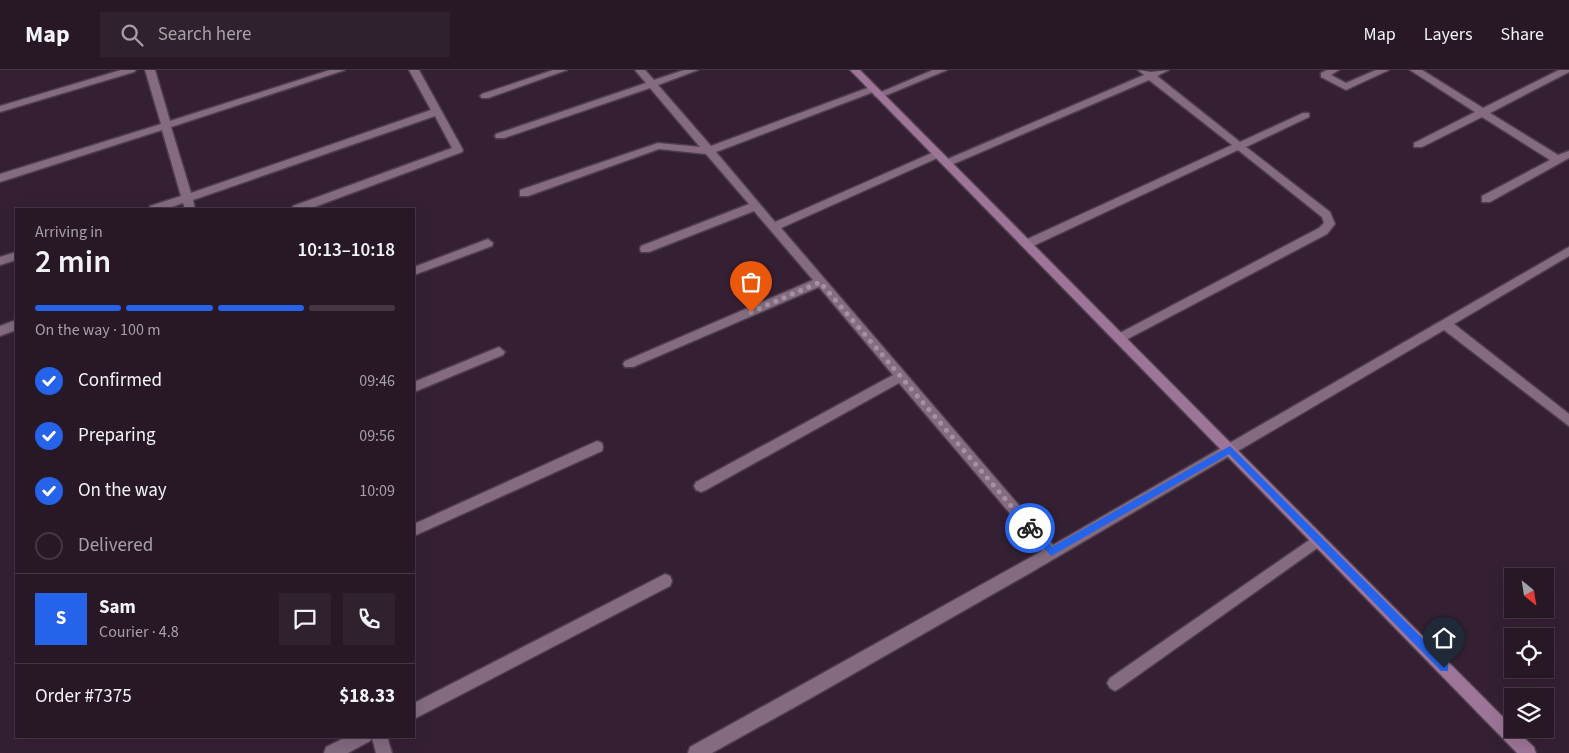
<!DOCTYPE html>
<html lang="en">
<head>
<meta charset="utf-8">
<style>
	body { margin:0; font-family:"Source Sans 3",sans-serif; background:#30212e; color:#f1f3f6; height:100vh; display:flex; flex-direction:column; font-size:19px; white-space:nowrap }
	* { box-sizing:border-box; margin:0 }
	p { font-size:16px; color:#a5a0a7 }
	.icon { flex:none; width:28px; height:28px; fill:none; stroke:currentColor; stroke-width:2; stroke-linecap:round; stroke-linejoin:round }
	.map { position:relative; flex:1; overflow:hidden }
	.details { position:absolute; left:15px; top:138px; width:400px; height:530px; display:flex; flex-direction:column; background:#281826; border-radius:0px; box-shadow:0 5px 20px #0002,0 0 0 1px #443743 }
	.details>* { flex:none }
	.needle { width:32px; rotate:150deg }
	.fabs { position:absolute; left:1504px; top:498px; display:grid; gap:10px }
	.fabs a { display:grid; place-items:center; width:50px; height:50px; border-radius:0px; background:#281826; box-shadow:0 5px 20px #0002,0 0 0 1px #443743; font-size:25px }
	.pin { position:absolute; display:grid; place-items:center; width:42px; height:42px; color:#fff; margin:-51px -21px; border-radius:50% 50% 50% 0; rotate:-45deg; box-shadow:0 0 5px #0007 }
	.pin .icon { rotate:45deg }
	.courier { position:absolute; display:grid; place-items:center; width:50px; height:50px; margin:-25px; border:4px solid #2563eb; border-radius:50%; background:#fff; color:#222; box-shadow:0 1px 6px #0007 }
	.summary em { font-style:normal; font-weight:600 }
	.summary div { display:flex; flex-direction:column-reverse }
	.summary { display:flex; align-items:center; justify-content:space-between; height:85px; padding:0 20px }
	h1 { font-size:32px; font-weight:600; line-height:38px }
	.bar { display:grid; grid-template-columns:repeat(4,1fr); gap:8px 5px; align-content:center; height:60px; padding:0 20px }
	.bar i { height:6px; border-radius:4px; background:#443743 }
	.bar .selected { background:#2563eb }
	.bar p { grid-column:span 4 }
	.line { display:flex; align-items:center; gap:12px; padding:0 20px; border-top:1px solid #443743 }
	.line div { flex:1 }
	.round { display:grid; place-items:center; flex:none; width:52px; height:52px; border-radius:0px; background:#30212e }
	ol { padding:0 20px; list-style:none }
	li { display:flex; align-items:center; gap:15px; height:55px }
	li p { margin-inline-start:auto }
	li .icon { padding:5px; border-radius:50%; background:#2563eb; color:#fff; stroke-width:4 }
	li:last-child { color:#a5a0a7 }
	li i { width:28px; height:28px; border:2px solid #443743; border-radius:50% }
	header { display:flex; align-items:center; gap:30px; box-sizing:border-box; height:70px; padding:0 25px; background:#281826; border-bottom:1px solid #443743 }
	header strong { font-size:24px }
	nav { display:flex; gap:28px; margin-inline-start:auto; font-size:18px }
	.search { width:350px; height:45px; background:#30212e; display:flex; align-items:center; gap:12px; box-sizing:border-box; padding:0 18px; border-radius:0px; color:#a5a0a7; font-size:19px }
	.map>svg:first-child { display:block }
</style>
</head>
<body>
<header>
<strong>Map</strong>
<div class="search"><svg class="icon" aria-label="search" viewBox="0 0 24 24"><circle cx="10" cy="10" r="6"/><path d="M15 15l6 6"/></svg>Search here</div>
<nav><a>Map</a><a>Layers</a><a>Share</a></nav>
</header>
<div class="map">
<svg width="1569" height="683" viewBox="0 0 1569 683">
	<rect width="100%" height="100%" fill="#352033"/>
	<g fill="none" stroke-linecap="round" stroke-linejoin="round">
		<g stroke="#4e3d4c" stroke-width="3">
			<path id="street" d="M121,0H136L134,2L0,42V36Z
				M145,0H155L170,51L330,0H345L171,57L191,123L431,40L409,0H419L463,80L462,82L309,139H292L293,136L452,78L435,46L193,130L195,139H185L183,133L166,139H149L150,136L181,126L162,60L0,112V104L161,54Z
				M553,0H567L488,28H482L480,26L482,24Z
				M635,0H645L654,10L684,0H698L658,15L711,76L870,17H876V21L716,82L775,152L934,82H942V86L781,158L1053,475L1569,177V186L1454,254L1569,344V356L1444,260L1030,503L811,628L712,683H688L690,677L1042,481L899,313L706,420L701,422L696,420L694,416L696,412L893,305L819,217L633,297H625L623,294L625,291L813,210L754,141L649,182H641L640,179L641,176L749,134L706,84L659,79L528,126H520V120L658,73L700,77L650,18L504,68H496L495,66L496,64L646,13Z
				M933,0H947L882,27H876L874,25Z
				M1138,0L1151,2L1169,0L1157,6L1240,72L1303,43H1309V47L1246,77L1330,142L1335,154L1327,164L1120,273L1114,268L1116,265L1319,158L1324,153L1322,147L1238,80L1031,177H1023L1022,174L1023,171L1232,75L1149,10L951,95H943L942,93L943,91L1144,5Z
				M1327,0H1339L1331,5L1346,13L1376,0H1389L1346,20L1321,7V3Z
				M1410,0H1422L1483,38L1559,0H1569V2L1490,43L1558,85L1569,81V88L1490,132H1482V126L1550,90L1482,47L1422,77H1414V73L1475,42Z
				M488,169L493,173L492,176L414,205V197Z
				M16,182V190L0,195V187Z
				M16,250V260L0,266V256Z
				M499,277L505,282L503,285L414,322V312Z
				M597,371L602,373L603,377L602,381L414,466V454Z
				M1318,464L1323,466L1325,470L1323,474L1120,618L1115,621L1110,618L1107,613L1110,608Z
				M665,504L670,506L672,511L670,516L414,649V633Z
				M348,666H387L392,683H376L372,668L370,671L348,683H324L326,677Z"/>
		</g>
		<g stroke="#4e3d4c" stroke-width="3">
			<path id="secondary" d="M850,0H860L1512,656V659H1515L1534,677L1536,683H1517Z"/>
		</g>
		<use href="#street" fill="#846b80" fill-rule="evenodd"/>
		<use href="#secondary" fill="#9d7598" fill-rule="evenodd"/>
	</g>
	<path fill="#2563eb" d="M1230,376L1448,594V601H1441L1229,384L1051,486L1026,458L1027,455H1033L1052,477Z"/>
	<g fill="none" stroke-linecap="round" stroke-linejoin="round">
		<path stroke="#a392a1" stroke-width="5" stroke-dasharray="0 9" d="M751,242L820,212L1030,458"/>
	</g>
</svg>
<div class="fabs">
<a><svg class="needle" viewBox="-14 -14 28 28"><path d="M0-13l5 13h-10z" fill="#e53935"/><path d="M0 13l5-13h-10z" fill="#a5a0a7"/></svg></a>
<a><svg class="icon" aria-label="locate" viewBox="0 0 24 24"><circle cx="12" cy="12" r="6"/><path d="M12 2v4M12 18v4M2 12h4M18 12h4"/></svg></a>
<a><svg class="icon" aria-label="layers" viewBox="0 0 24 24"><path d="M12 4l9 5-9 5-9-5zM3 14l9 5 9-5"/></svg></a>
</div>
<div class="pin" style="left:751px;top:242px;background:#ea580c"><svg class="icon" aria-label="bag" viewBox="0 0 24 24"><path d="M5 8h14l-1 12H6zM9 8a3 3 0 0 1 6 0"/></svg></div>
<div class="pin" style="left:1444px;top:598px;background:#1f2937"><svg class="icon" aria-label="home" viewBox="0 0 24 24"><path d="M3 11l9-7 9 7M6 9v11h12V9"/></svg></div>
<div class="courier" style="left:1030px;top:458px"><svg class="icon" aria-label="bike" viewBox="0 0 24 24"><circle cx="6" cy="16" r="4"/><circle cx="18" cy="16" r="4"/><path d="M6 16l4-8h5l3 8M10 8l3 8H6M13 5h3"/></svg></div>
<section class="details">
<div class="summary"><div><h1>2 min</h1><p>Arriving in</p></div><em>10:13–10:18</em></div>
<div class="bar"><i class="selected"></i><i class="selected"></i><i class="selected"></i><i></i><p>On the way · 100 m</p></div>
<ol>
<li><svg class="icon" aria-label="check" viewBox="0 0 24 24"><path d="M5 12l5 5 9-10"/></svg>Confirmed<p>09:46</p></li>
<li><svg class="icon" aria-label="check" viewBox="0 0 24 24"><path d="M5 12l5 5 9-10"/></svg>Preparing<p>09:56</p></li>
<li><svg class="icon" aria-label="check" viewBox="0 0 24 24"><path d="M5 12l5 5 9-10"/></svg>On the way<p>10:09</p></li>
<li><i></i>Delivered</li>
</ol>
<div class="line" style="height:90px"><b class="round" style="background:#2563eb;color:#fff">S</b><div><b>Sam</b><p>Courier · 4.8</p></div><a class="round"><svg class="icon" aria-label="chat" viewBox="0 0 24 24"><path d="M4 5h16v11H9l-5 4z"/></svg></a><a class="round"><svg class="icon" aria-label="phone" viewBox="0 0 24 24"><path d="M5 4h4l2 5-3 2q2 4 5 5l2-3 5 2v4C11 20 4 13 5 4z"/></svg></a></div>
<div class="line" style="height:65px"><div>Order #7375</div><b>$18.33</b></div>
</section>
</div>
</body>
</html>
